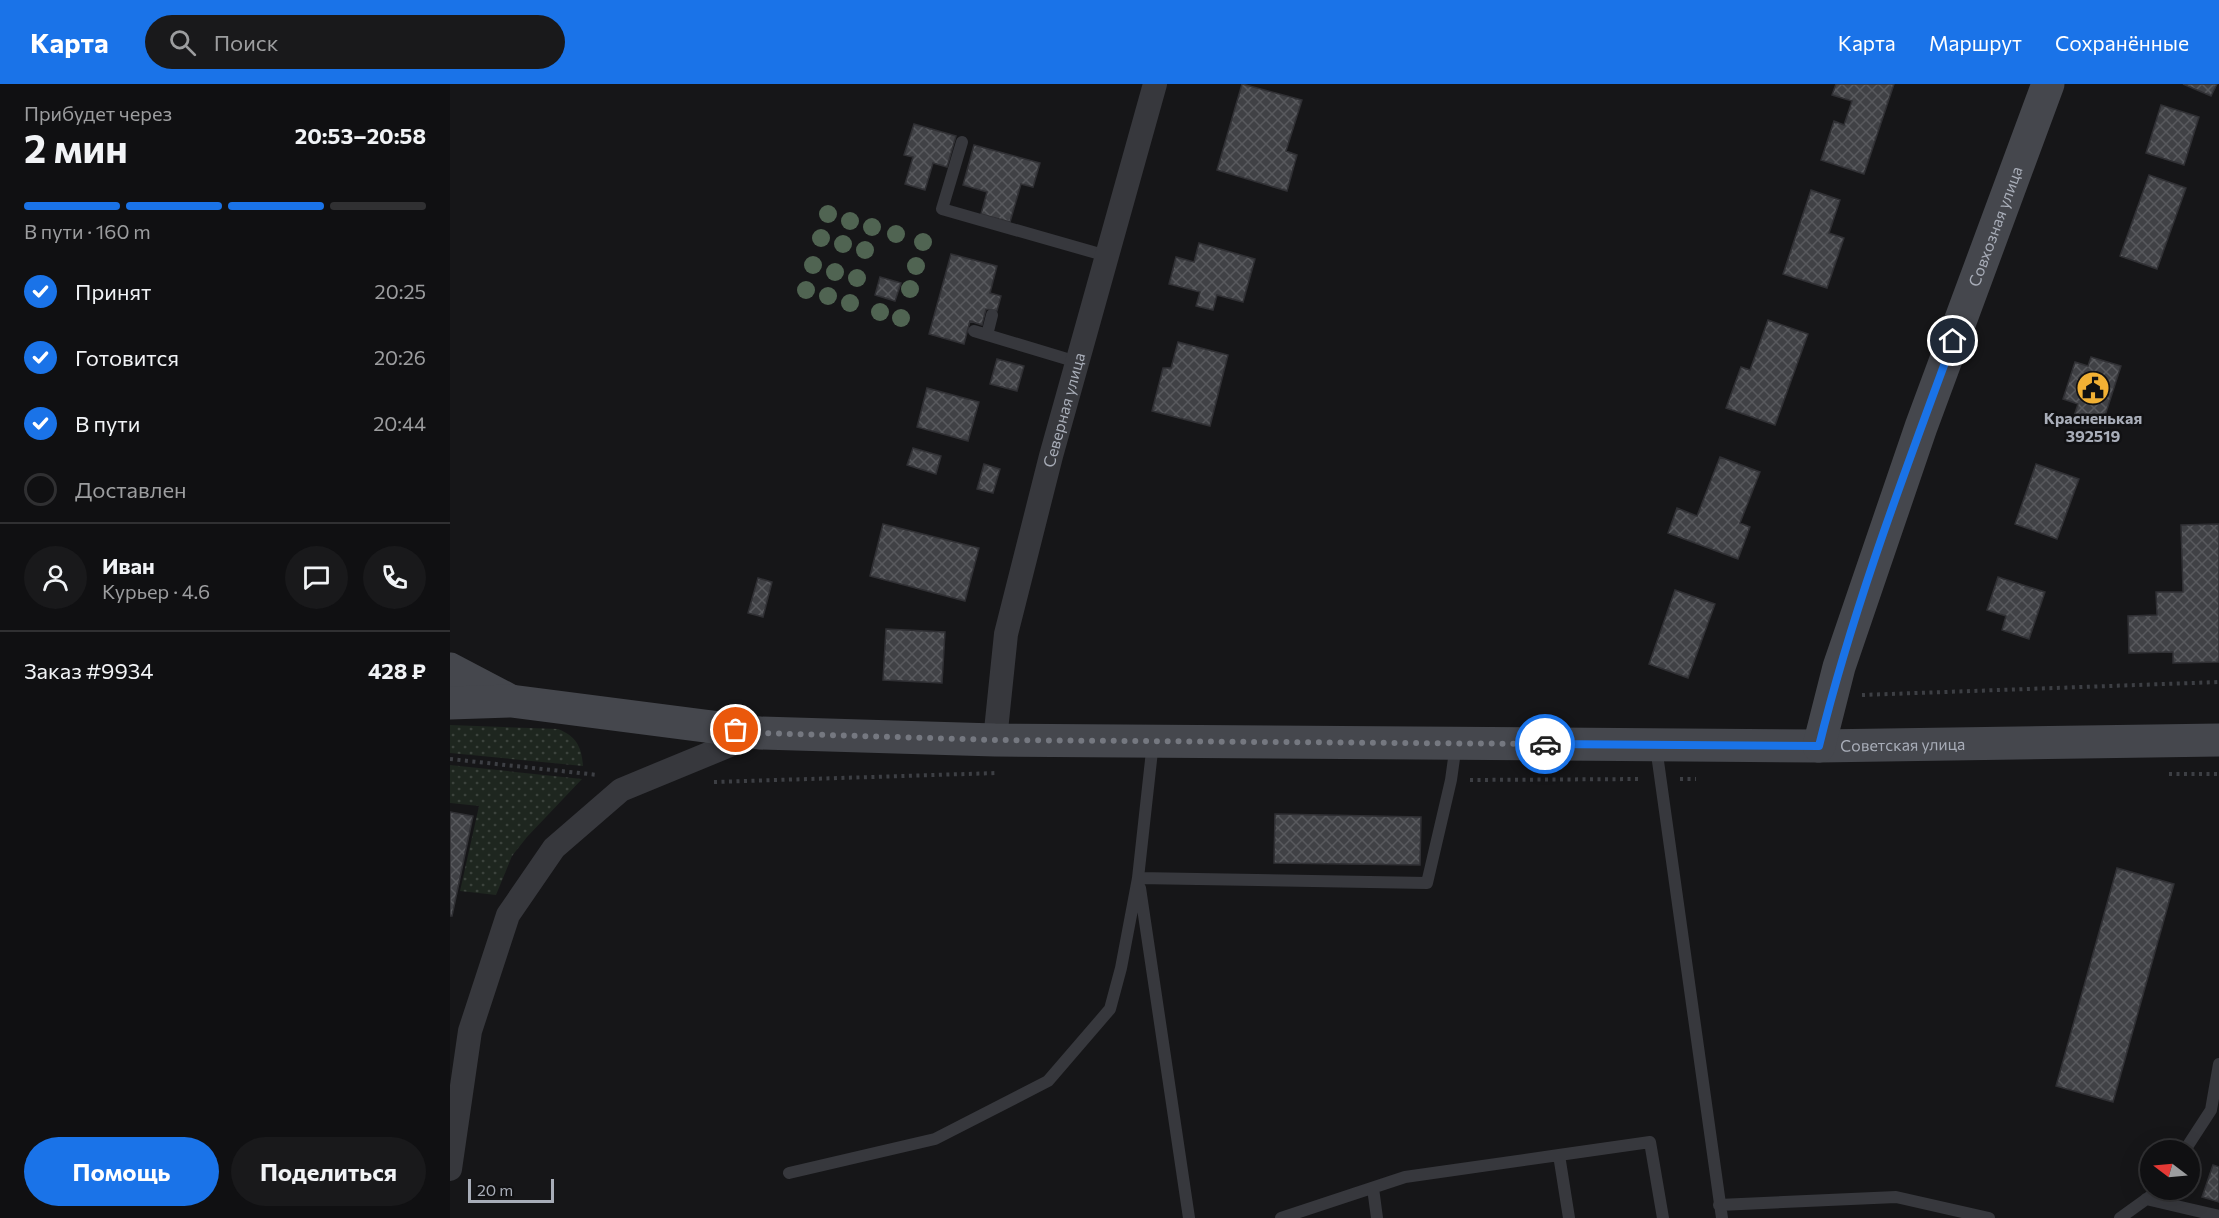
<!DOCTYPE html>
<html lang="ru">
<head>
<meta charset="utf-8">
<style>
	body { margin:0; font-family:Commissioner,sans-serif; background:#19191b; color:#f1f3f6; height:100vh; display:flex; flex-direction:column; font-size:22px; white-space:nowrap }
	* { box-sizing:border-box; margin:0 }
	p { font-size:20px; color:#9c9d9f }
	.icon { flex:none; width:33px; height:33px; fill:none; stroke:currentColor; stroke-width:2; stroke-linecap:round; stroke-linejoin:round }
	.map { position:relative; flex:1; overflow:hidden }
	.drawer { display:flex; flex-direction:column; background:#101012; width:450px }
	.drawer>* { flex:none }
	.needle { width:39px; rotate:286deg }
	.buttons { position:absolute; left:1690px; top:1056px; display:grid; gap:12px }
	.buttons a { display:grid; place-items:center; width:60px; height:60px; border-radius:50%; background:#101012; box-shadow:0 6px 24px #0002,0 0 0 2px #303032; font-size:30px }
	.scale { position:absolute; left:18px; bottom:15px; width:86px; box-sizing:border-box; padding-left:6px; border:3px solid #a8adb8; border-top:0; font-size:16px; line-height:21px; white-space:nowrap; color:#a8adb8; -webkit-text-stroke:4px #111113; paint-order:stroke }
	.pin { position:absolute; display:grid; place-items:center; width:51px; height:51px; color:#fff; margin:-26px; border:3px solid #fff; border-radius:50%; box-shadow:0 2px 6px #0007 }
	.courier { position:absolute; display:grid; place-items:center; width:60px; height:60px; margin:-30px; border:4px solid #1a73e8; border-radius:50%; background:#fff; color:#222; box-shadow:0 2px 8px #0007 }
	.summary em { font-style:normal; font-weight:700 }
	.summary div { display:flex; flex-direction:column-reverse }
	.summary { display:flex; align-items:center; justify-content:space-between; height:102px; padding:0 24px }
	h1 { font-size:39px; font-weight:700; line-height:45px }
	.bar { display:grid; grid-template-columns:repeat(4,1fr); gap:9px 6px; align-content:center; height:72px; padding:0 24px }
	.bar i { height:8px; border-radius:4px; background:#303032 }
	.bar .on { background:#1a73e8 }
	.bar p { grid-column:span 4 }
	.line { display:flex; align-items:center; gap:15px; padding:0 24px; border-top:2px solid #303032 }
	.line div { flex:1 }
	.round { display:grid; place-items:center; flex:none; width:63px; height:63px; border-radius:32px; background:#19191b }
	ol { padding:0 24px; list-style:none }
	li { display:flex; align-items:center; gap:18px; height:66px }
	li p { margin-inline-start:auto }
	li .icon { padding:6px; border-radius:50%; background:#1a73e8; color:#fff; stroke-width:4 }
	li:last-child { color:#9c9d9f }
	li i { width:33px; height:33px; border:3px solid #303032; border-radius:50% }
	.primary-button { display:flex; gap:12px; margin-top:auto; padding:12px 24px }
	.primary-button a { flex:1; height:69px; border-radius:36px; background:#1a73e8; color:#fff; font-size:24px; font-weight:700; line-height:69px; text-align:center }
	.primary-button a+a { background:#19191b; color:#f1f3f6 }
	header { display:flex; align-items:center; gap:36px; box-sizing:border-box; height:84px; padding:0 30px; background:#1a73e8; color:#fff }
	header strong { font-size:28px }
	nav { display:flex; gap:33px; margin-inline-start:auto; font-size:21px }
	.search { width:420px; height:54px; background:#19191b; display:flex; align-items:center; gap:15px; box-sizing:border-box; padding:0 21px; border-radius:33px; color:#9c9d9f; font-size:22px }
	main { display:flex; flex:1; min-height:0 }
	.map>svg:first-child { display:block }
</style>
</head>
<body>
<header>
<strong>Карта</strong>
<div class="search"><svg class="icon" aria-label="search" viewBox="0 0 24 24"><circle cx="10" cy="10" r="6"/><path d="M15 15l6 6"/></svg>Поиск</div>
<nav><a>Карта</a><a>Маршрут</a><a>Сохранённые</a></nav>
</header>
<main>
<section class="drawer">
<div class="summary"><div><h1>2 мин</h1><p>Прибудет через</p></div><em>20:53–20:58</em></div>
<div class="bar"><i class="on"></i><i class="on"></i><i class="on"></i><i></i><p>В пути · 160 m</p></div>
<ol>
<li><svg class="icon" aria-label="check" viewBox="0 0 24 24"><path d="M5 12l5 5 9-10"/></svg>Принят<p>20:25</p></li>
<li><svg class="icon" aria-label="check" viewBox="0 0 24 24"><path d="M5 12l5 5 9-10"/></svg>Готовится<p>20:26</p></li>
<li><svg class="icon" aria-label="check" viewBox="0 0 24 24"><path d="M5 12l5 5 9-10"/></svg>В пути<p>20:44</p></li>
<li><i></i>Доставлен</li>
</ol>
<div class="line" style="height:108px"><a class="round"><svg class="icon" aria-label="person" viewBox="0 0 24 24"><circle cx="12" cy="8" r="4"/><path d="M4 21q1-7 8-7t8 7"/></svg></a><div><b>Иван</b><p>Курьер · 4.6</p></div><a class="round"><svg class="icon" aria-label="chat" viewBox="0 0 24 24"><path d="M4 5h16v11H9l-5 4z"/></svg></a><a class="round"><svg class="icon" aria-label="phone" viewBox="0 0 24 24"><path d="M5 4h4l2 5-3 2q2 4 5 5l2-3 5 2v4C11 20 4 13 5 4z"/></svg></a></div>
<div class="line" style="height:78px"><div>Заказ #9934</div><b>428 ₽</b></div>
<div class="primary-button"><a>Помощь</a><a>Поделиться</a></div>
</section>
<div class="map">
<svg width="1769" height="1134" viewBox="0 0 1769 1134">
	<defs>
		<pattern id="grass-dots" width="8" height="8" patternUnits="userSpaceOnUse" patternTransform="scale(1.5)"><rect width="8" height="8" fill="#1e261f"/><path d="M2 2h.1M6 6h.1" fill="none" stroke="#3c433d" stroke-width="1.8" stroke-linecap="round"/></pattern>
		<pattern id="building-cross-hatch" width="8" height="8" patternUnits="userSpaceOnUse" patternTransform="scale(1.5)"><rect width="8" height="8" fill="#404145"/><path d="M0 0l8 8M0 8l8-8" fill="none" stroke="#595a5e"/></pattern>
	</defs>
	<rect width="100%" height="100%" fill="#161618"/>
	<path fill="url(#grass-dots)" d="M0,641L108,645C126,652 132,663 133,682L0,669Z
		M0,681L132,695L77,753L62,772L46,811L10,807L29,722L0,719Z"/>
	<path fill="url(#building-cross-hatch)" stroke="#303034" stroke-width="1.5" d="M792,0L852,16L836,67L847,71L837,107L767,86Z
		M1386,0H1444L1414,90L1371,76L1384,37L1394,41L1402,17L1382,11Z
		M1733,0H1767L1761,12Z
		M1711,21L1749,33L1734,81L1696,69Z
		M464,40L506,52L497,83L483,79L475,106L455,100L463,73L454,71Z
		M524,61L590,79L583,103L571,100L560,138L531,130L537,108L513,101Z
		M1699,91L1736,104L1707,185L1670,172Z
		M1361,106L1390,116L1379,149L1394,154L1377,204L1333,190Z
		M749,159L805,175L793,218L767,211L763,226L746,222L750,208L719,200L726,173L744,178Z
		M501,170L547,182L540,209L551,212L547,227L536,225L532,241L520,237L514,260L479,250Z
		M430,193L451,199L445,217L425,211Z
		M1318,236L1358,250L1325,341L1276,324L1291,283L1300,286Z
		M728,258L778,271L760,342L702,327L713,284H721Z
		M1641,273L1671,282L1652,341L1624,332L1628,320L1613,315L1625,278L1638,282Z
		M547,275L574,282L567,307L540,300Z
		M477,304L529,318L518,357L467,343Z
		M463,364L491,372L486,390L457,381Z
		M1270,373L1310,388L1290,439L1300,443L1288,475L1218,449L1227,424L1247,432Z
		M534,380L550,385L543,409L527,405Z
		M1586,380L1629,395L1607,455L1565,440Z
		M433,440L529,464L515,517L420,492Z
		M1769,440V578L1723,579V568L1679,569L1678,532L1707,531L1706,508H1733L1731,441Z
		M1548,493L1595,508L1579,555L1552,546L1556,532L1537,526Z
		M308,494L322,498L313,533L298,529Z
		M1225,506L1265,520L1238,594L1199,580Z
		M436,545L495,548L492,599L433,596Z
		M0,728L23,732L2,832H0Z
		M825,730L971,733L970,781L824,779Z
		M1667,784L1724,800L1663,1018L1606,1002Z
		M1763,1081L1769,1083V1118L1752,1113Z"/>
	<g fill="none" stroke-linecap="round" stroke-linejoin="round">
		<path stroke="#3d3f44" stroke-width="4" stroke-dasharray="3 4.5" stroke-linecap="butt" d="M1412,611L1769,598
			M0,675L148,691
			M1719,690H1769
			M1230,695H1246
			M1020,696L1192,695
			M264,698L547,689"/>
		<path stroke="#37383d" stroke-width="12" d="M512,58L492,125L657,172
			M524,247L627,278
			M537,251L542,231
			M703,658L688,794L977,799L1001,696L1006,660
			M1206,663L1272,1134
			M690,804L739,1134
			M1735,1066L1761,1026L1769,980
			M1109,1071L1200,1058L1213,1134
			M339,1089L485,1055L598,997L660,925L671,884L688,794
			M923,1104L927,1134
			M1696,1115L1769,1132
			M1269,1121L1446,1113L1539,1134
			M831,1134L955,1093L1109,1071L1119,1134
			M1670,1134L1709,1106"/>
		<g stroke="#37383d" stroke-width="24">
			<path id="s1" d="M545,656L556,550L601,372L705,0"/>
			<path d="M0,1085L20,947L58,831L104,764L171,706L309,649"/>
		</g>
		<g stroke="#45474d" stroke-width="33">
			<path d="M0,585L59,616"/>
			<path id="s2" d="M0,619L61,617L309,649L545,656L1369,662L1769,656"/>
			<path id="s3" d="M1369,662L1389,583L1471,343L1598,0"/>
		</g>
	</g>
	<g fill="#506452">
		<circle cx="378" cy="130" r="9"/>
		<circle cx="400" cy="137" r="9"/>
		<circle cx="422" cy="143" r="9"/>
		<circle cx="446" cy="150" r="9"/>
		<circle cx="371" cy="154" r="9"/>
		<circle cx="473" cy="158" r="9"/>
		<circle cx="393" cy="160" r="9"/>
		<circle cx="415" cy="166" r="9"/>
		<circle cx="363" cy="181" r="9"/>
		<circle cx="466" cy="182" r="9"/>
		<circle cx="385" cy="188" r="9"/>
		<circle cx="407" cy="194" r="9"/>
		<circle cx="460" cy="205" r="9"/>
		<circle cx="356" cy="206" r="9"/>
		<circle cx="378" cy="212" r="9"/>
		<circle cx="400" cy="219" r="9"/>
		<circle cx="430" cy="228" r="9"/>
		<circle cx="451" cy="234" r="9"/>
	</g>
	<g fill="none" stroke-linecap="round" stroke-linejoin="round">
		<path stroke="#757880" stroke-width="6" stroke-dasharray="0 10.8" d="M286,646L309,649L545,656L1095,660"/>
		<path stroke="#1a73e8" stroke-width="8" d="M1095,660L1369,662C1403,524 1454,390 1503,257"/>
	</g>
	<defs>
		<g id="civic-disc" transform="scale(1.725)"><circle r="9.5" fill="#f2b134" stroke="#111113"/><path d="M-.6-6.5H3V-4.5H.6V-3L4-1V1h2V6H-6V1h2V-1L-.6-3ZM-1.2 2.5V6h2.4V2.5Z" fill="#111"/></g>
	</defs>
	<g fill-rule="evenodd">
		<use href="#civic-disc" x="1643" y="304"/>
	</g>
	<g text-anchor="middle" stroke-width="5" stroke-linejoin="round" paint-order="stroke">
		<g font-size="16" fill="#a8adb8" stroke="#111113">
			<text dy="6" stroke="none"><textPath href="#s3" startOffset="549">Совхозная улица</textPath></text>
			<text dy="6" stroke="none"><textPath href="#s1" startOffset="338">Северная улица</textPath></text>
			<text dy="6" stroke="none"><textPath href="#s2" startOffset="1455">Советская улица</textPath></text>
		</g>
		<g font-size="16" font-weight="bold" fill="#a8adb8" stroke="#111113">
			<text x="1643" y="340">Красненькая<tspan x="1643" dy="18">392519</tspan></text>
		</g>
	</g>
</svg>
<div class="buttons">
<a><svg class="needle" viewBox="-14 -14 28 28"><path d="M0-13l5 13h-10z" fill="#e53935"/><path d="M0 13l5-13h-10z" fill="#9c9d9f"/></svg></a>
</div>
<div class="scale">20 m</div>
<div class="pin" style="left:286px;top:646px;background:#ea580c"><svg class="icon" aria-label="bag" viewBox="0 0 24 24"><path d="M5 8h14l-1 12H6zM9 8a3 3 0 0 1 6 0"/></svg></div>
<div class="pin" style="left:1503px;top:257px;background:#1f2937"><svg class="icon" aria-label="home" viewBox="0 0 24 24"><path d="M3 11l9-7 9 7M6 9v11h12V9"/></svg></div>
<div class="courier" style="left:1095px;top:660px"><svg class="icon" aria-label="car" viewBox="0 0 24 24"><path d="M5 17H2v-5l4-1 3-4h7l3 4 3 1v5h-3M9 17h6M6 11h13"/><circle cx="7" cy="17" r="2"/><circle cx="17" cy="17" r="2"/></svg></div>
</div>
</main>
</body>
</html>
